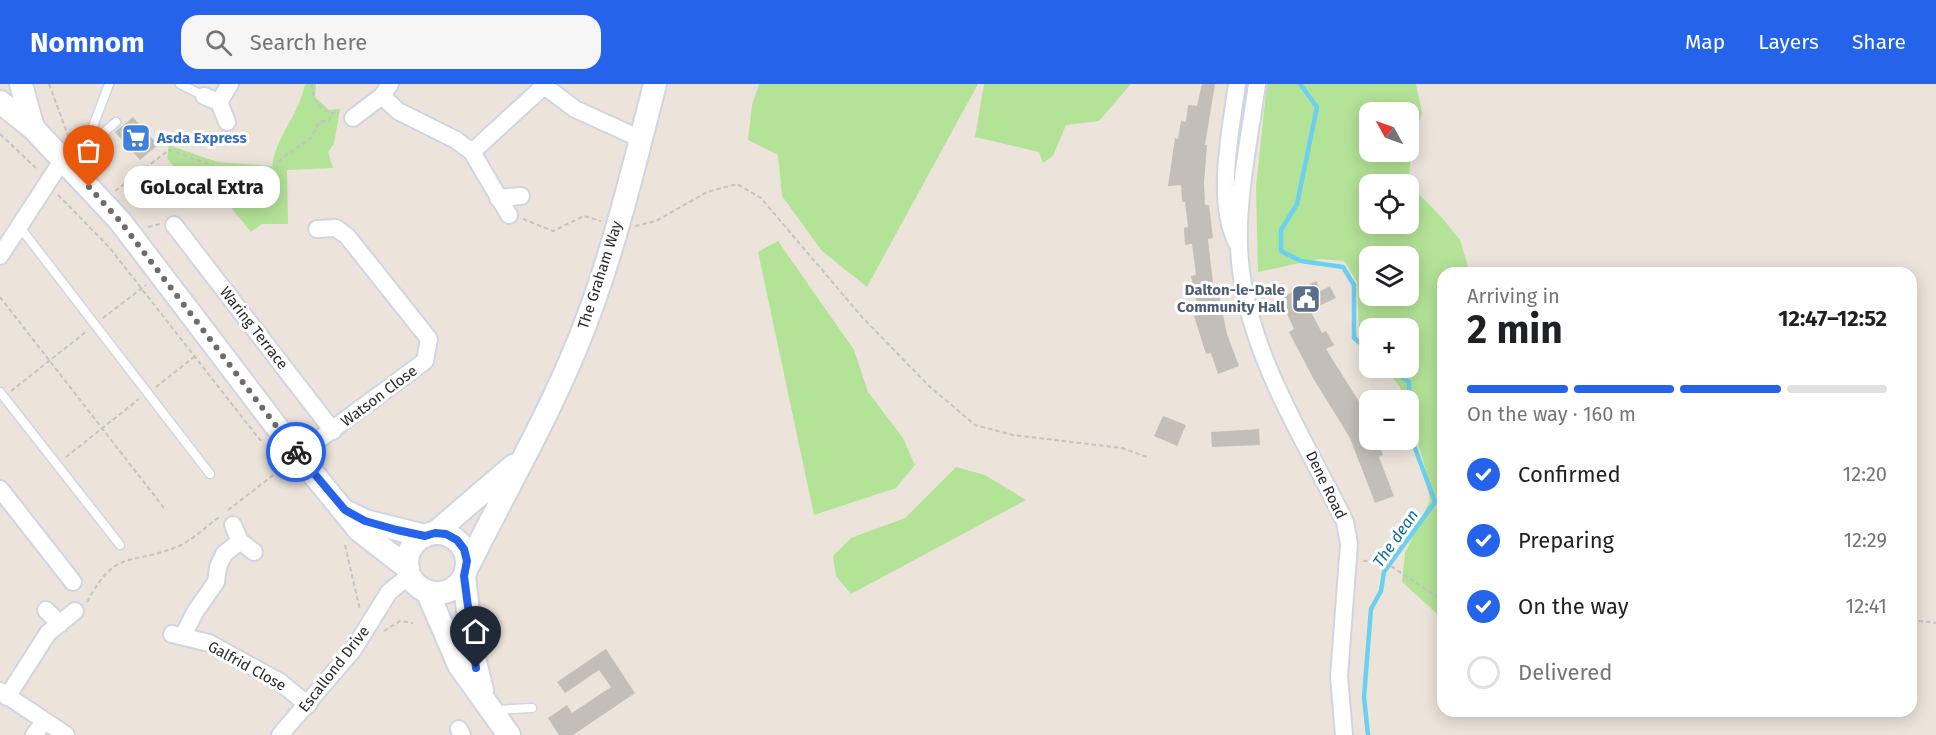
<!DOCTYPE html>
<html lang="en">
<head>
<meta charset="utf-8">
<style>
	body { margin:0; font-family:"Fira Sans",sans-serif; background:#f6f6f6; color:#202124; height:100vh; display:flex; flex-direction:column; font-size:22px; white-space:nowrap }
	* { box-sizing:border-box; margin:0 }
	p { font-size:20px; color:#757577 }
	.icon { flex:none; width:33px; height:33px; fill:none; stroke:currentColor; stroke-width:2; stroke-linecap:round; stroke-linejoin:round }
	.map { position:relative; flex:1; overflow:hidden }
	.sheet { position:absolute; left:1437px; top:183px; width:480px; height:450px; display:flex; flex-direction:column; background:#fff; border-radius:18px; box-shadow:0 3px 15px #0003 }
	.sheet>* { flex:none }
	.needle { width:39px; rotate:310deg }
	.controls { position:absolute; left:1359px; top:18px; display:grid; gap:12px }
	.controls a { display:grid; place-items:center; width:60px; height:60px; border-radius:12px; background:#fff; box-shadow:0 3px 15px #0003; font-size:30px }
	.pin { position:absolute; display:grid; place-items:center; width:51px; height:51px; color:#fff; margin:-62px -26px; border-radius:50% 50% 50% 0; rotate:-45deg; box-shadow:0 0 6px #0007 }
	.pin .icon { rotate:45deg }
	.courier { position:absolute; display:grid; place-items:center; width:60px; height:60px; margin:-30px; border:4px solid #2563eb; border-radius:50%; background:#fff; color:#222; box-shadow:0 2px 8px #0007 }
	.bubble { position:absolute; height:42px; border-radius:18px; background:#fff; box-shadow:0 3px 15px #0003; font-size:20px; font-weight:700; line-height:42px; text-align:center }
	.overview em { font-style:normal; font-weight:700 }
	.overview div { display:flex; flex-direction:column-reverse }
	.overview { display:flex; align-items:center; justify-content:space-between; height:102px; padding:0 30px }
	h1 { font-size:39px; font-weight:700; line-height:45px }
	.bar { display:grid; grid-template-columns:repeat(4,1fr); gap:9px 6px; align-content:center; height:72px; padding:0 30px }
	.bar i { height:8px; border-radius:4px; background:#e0e0e0 }
	.bar .selected { background:#2563eb }
	.bar p { grid-column:span 4 }
	ol { padding:0 30px; list-style:none }
	li { display:flex; align-items:center; gap:18px; height:66px }
	li p { margin-inline-start:auto }
	li .icon { padding:6px; border-radius:50%; background:#2563eb; color:#fff; stroke-width:4 }
	li:last-child { color:#757577 }
	li i { width:33px; height:33px; border:3px solid #e0e0e0; border-radius:50% }
	header { display:flex; align-items:center; gap:36px; box-sizing:border-box; height:84px; padding:0 30px; background:#2563eb; color:#fff }
	header strong { font-size:28px }
	nav { display:flex; gap:33px; margin-inline-start:auto; font-size:21px }
	.search { width:420px; height:54px; background:#f6f6f6; display:flex; align-items:center; gap:15px; box-sizing:border-box; padding:0 21px; border-radius:18px; color:#757577; font-size:22px }
	.map>svg:first-child { display:block }
</style>
</head>
<body>
<header>
<strong>Nomnom</strong>
<div class="search"><svg class="icon" aria-label="search" viewBox="0 0 24 24"><circle cx="10" cy="10" r="6"/><path d="M15 15l6 6"/></svg>Search here</div>
<nav><a>Map</a><a>Layers</a><a>Share</a></nav>
</header>
<div class="map">
<svg width="1936" height="651" viewBox="0 0 1936 651">
	<rect width="100%" height="100%" fill="#ece4db"/>
	<path fill="#b3e397" fill-rule="evenodd" d="M305,0H316L315,13L329,26L340,25L334,60L328,68L333,84L287,86L288,140H262L251,148L228,120L221,124L190,103L167,74L169,61L217,78L272,82C277,50 299,31 305,0Z
		M759,0H978L867,203L822,167L782,112L778,71L748,56L752,21Z
		M984,0H1131L1099,37L1066,41L1053,72L1043,79L1039,68L975,53Z
		M1267,0H1416L1422,29L1413,56L1408,99L1443,135L1460,156L1470,189H1443V535L1402,498L1405,469L1430,416L1425,383L1409,329L1408,316H1405L1400,303L1385,284H1408V244H1370L1369,264L1359,250L1357,198L1344,177L1319,175L1258,188L1256,103ZM1370,28H1408V68H1370ZM1370,100H1408V140H1370ZM1370,172H1408V212H1370Z
		M778,157L854,266L868,308L903,354L915,381L896,404L814,431L758,168Z
		M956,383L985,391L1026,416L851,510L836,492L833,472L851,454L905,434Z"/>
	<g fill="none" stroke-linecap="round" stroke-linejoin="round">
		<path stroke="#6cd0f0" stroke-width="4.5" d="M1300,0L1317,23L1297,120L1281,146V167L1301,177L1343,183L1354,201V254L1370,267
			M1368,651L1364,613L1371,525L1381,507L1384,488L1435,418L1409,348V298L1390,284"/>
	</g>
	<path fill="#c4beb8" d="M1202,0H1215L1205,61H1207L1204,99L1205,121H1209L1213,154L1208,155L1211,182L1214,206H1218L1227,250L1239,282L1218,290L1211,269L1206,270L1194,232L1199,231L1191,192L1196,191L1192,160L1185,161L1184,144L1188,143L1185,118H1182L1181,101L1168,102L1175,54L1178,55L1181,37L1186,38L1188,21L1197,22Z
		M133,33L158,61L140,76L115,48Z
		M1316,197L1321,207L1330,202L1336,214L1310,226L1322,249L1326,247L1334,261L1326,265L1370,335V356H1377L1383,371L1379,373L1394,412L1375,419L1350,354L1313,294L1289,248L1294,245L1280,214Z
		M1163,332L1186,341L1177,362L1154,352Z
		M1259,345L1260,361L1212,363L1211,348Z
		M606,565L635,609L573,651H559L548,634L567,621L572,629L611,603L599,586L565,609L557,598Z"/>
	<g fill="none" stroke-linecap="round" stroke-linejoin="round">
		<g stroke="#d0d4e3" stroke-width="11">
			<path id="lane" d="M180,0L204,12
				M89,61L116,38
				M70,82L89,61L92,45L109,0
				M19,142L210,390
				M0,308L120,461
				M494,626L532,624"/>
		</g>
		<g stroke="#d0d4e3" stroke-width="20">
			<path id="street" d="M390,0L382,12L398,27L456,56L472,68L509,131
				M542,0L575,25L641,55
				M1237,0C1231,46 1215,117 1237,159
				M1257,0C1250,52 1237,111 1239,163C1243,263 1303,351 1345,438L1349,460L1339,592L1344,651
				M204,12L219,18L227,38
				M219,18L230,0
				M353,34L382,12
				M472,68L544,2
				M498,114L521,112
				M174,141L333,347
				M0,172L63,75
				M298,371L425,277L429,255L347,152L336,144L317,145
				M0,405L73,498
				M233,441L240,457L254,468
				M46,526L60,540
				M172,550L209,559L280,598L308,621
				M183,552L195,528L216,498L218,483L224,470L240,457
				M0,607L66,651
				M7,613L48,549L75,527
				M459,645L462,651
				M34,651L44,638
				M280,651L353,566L389,508L410,491"/>
		</g>
		<g stroke="#d0d4e3" stroke-width="26">
			<path id="secondary" d="M21,0L33,44
				M0,18L33,44L120,137L298,371L359,446L408,484
				M349,429L365,437L425,452
				M435,449L513,382
				M407 479a30 30 0 1 1 60 0a30 30 0 1 1-60 0Z
				M467,484C508,401 556,320 588,233C616,158 635,78 655,0
				M464,492L473,570L482,606
				M427,507L459,581L509,651"/>
		</g>
		<path stroke="#c3c3c3" stroke-width="2" stroke-dasharray="4.5 3" stroke-linecap="butt" d="M49,0L69,54
			M312,0C312,13 318,26 332,29
			M0,50L37,85
			M115,107L169,66L221,84L275,88L281,75L311,54L319,38L329,36L332,29L339,28
			M58,111L109,163L260,356H263
			M523,135L553,147L584,132L601,137
			M635,142L656,137L707,108L737,100L761,114L862,233L929,302L975,341L1013,351L1122,364L1147,373
			M148,143L160,140
			M0,213L164,424
			M103,234L146,201
			M156,303L194,273
			M11,307L87,247
			M66,373L139,315
			M228,426L285,382
			M345,461L360,526
			M1363,477L1382,476L1443,517
			M87,518C116,465 126,482 174,464C191,458 206,442 221,432
			M1911,536L1936,539
			M384,547L400,537L413,539"/>
		<use href="#lane" stroke="#fff" stroke-width="8"/>
		<use href="#street" stroke="#fff" stroke-width="16"/>
		<use href="#secondary" stroke="#fff" stroke-width="22"/>
	</g>
	<g fill="none" stroke-linecap="round" stroke-linejoin="round">
		<path stroke="#6e6b68" stroke-width="6" stroke-dasharray="0 10.8" d="M89,103L120,137L296,368"/>
		<path stroke="#2563eb" stroke-width="8" d="M296,368L345,426L365,437L397,446L425,452L435,449L446,450L457,456L464,465L467,477L464,492L476,584"/>
	</g>
	<defs>
		<g id="supermarket-square" transform="scale(1.5)"><rect x="-9" y="-9" width="18" height="18" rx="4" fill="#3f7fe0" stroke="#fff"/><path d="M-6-5.5h2.5l.6 2H6L4.5 2H-2.5L-4.4-4H-6ZM-1.5 3.2a1.3 1.3 0 1 0 .1 0ZM3 3.2a1.3 1.3 0 1 0 .1 0Z" fill="#fff"/></g>
		<g id="civic-square" transform="scale(1.5)"><rect x="-9" y="-9" width="18" height="18" rx="4" fill="#5c6f8a" stroke="#fff"/><path d="M-.6-6.5H3V-4.5H.6V-3L4-1V1h2V6H-6V1h2V-1L-.6-3ZM-1.2 2.5V6h2.4V2.5Z" fill="#fff"/></g>
	</defs>
	<g fill-rule="evenodd">
		<use href="#supermarket-square" x="136" y="54"/>
		<use href="#civic-square" x="1306" y="215"/>
	</g>
	<g text-anchor="middle" stroke-width="6" stroke-linejoin="round" paint-order="stroke">
		<g font-size="15" font-weight="bold" fill="#366cbe" stroke="#fff" text-anchor="start">
			<text x="157" y="59">Asda Express</text>
		</g>
		<g font-size="15" fill="#2a2a2a" stroke="#fff">
			<text transform="translate(600 191) rotate(-72)" y="5">The Graham Way</text>
			<text transform="translate(254 244) rotate(52)" y="5">Waring Terrace</text>
			<text transform="translate(379 312) rotate(-37)" y="5">Watson Close</text>
			<text transform="translate(1326 401) rotate(64)" y="5">Dene Road</text>
			<text transform="translate(247 582) rotate(29)" y="5">Galfrid Close</text>
			<text transform="translate(334 585) rotate(-52)" y="5">Escallond Drive</text>
		</g>
		<g font-size="15" font-weight="bold" fill="#4e5e75" stroke="#fff" text-anchor="end">
			<text x="1285" y="211">Dalton-le-Dale<tspan x="1285" dy="17">Community Hall</tspan></text>
		</g>
		<g font-size="16" font-style="italic" fill="#0c6d9b" stroke="#fff">
			<text transform="translate(1395 454) rotate(-55)" y="6">The dean</text>
		</g>
	</g>
</svg>
<div class="controls">
<a><svg class="needle" viewBox="-14 -14 28 28"><path d="M0-13l5 13h-10z" fill="#e53935"/><path d="M0 13l5-13h-10z" fill="#757577"/></svg></a>
<a><svg class="icon" aria-label="locate" viewBox="0 0 24 24"><circle cx="12" cy="12" r="6"/><path d="M12 2v4M12 18v4M2 12h4M18 12h4"/></svg></a>
<a><svg class="icon" aria-label="layers" viewBox="0 0 24 24"><path d="M12 4l9 5-9 5-9-5zM3 14l9 5 9-5"/></svg></a>
<a>+</a>
<a>−</a>
</div>
<div class="pin" style="left:89px;top:103px;background:#ea580c"><svg class="icon" aria-label="bag" viewBox="0 0 24 24"><path d="M5 8h14l-1 12H6zM9 8a3 3 0 0 1 6 0"/></svg></div>
<div class="pin" style="left:476px;top:584px;background:#1f2937"><svg class="icon" aria-label="home" viewBox="0 0 24 24"><path d="M3 11l9-7 9 7M6 9v11h12V9"/></svg></div>
<div class="courier" style="left:296px;top:368px"><svg class="icon" aria-label="bike" viewBox="0 0 24 24"><circle cx="6" cy="16" r="4"/><circle cx="18" cy="16" r="4"/><path d="M6 16l4-8h5l3 8M10 8l3 8H6M13 5h3"/></svg></div>
<div class="bubble" style="left:124px;top:82px;width:156px">GoLocal Extra</div>
<section class="sheet">
<div class="overview"><div><h1>2 min</h1><p>Arriving in</p></div><em>12:47–12:52</em></div>
<div class="bar"><i class="selected"></i><i class="selected"></i><i class="selected"></i><i></i><p>On the way · 160 m</p></div>
<ol>
<li><svg class="icon" aria-label="check" viewBox="0 0 24 24"><path d="M5 12l5 5 9-10"/></svg>Confirmed<p>12:20</p></li>
<li><svg class="icon" aria-label="check" viewBox="0 0 24 24"><path d="M5 12l5 5 9-10"/></svg>Preparing<p>12:29</p></li>
<li><svg class="icon" aria-label="check" viewBox="0 0 24 24"><path d="M5 12l5 5 9-10"/></svg>On the way<p>12:41</p></li>
<li><i></i>Delivered</li>
</ol>
</section>
</div>
</body>
</html>
